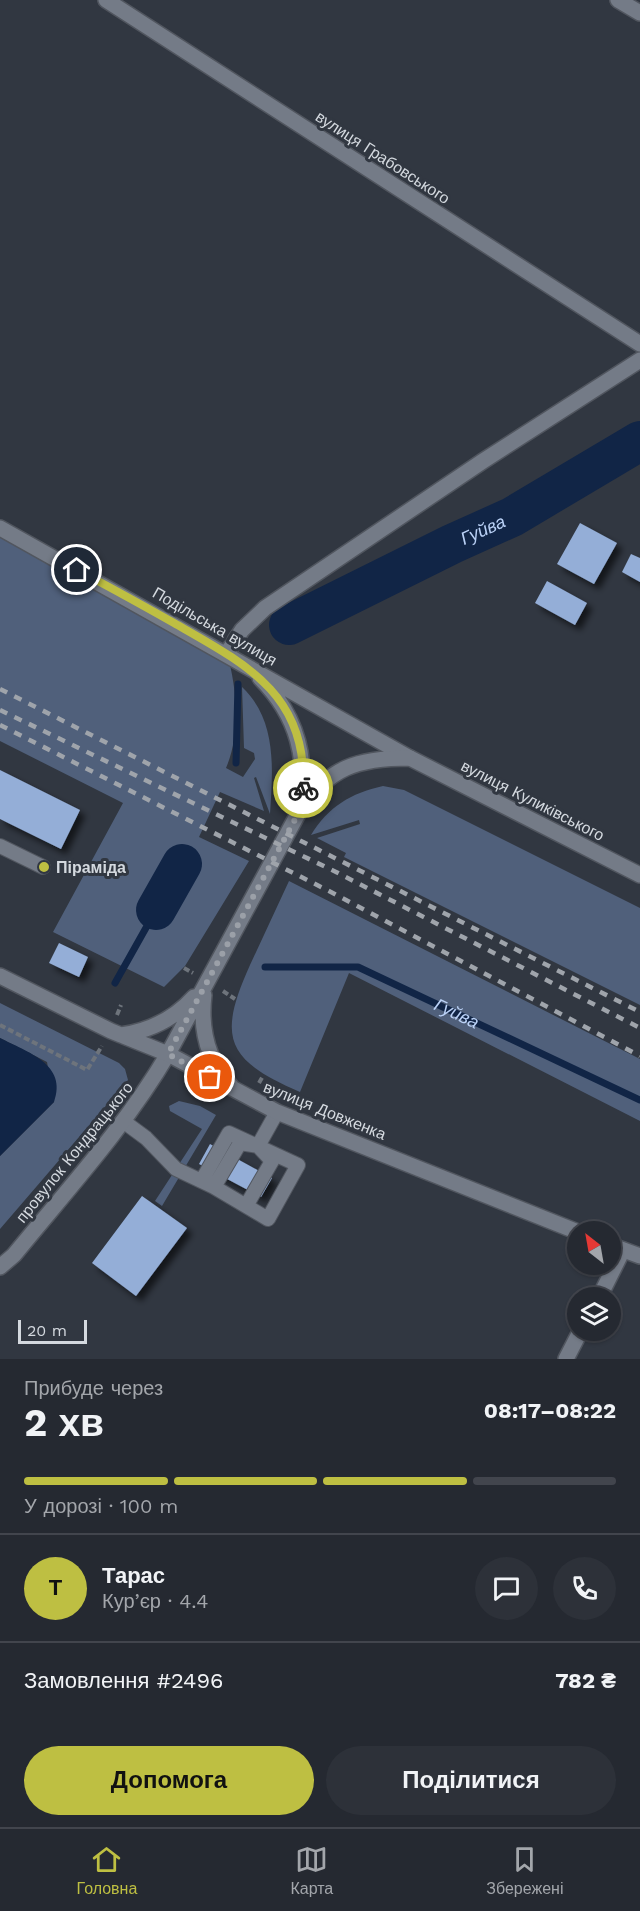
<!DOCTYPE html>
<html lang="uk">
<head>
<meta charset="utf-8">
<style>
	body { margin:0; font-family:"Work Sans",sans-serif; background:#2d3139; color:#f1f3f6; height:100vh; display:flex; flex-direction:column; font-size:22px; white-space:nowrap }
	* { box-sizing:border-box; margin:0 }
	p { font-size:20px; color:#a3a6ab }
	.icon { flex:none; width:33px; height:33px; fill:none; stroke:currentColor; stroke-width:2; stroke-linecap:round; stroke-linejoin:round }
	.map { position:relative; height:1359px; overflow:hidden }
	.details { display:flex; flex-direction:column; background:#252931; flex:1 }
	.details>* { flex:none }
	.needle { width:39px; rotate:329deg }
	.controls { position:absolute; left:567px; top:1221px; display:grid; gap:12px }
	.controls a { display:grid; place-items:center; width:54px; height:54px; border-radius:50%; background:#252931; box-shadow:0 2px 4px #0004,0 0 0 2px #42454d; font-size:30px }
	.scale { position:absolute; left:18px; bottom:15px; width:69px; box-sizing:border-box; padding-left:6px; border:3px solid #d4d9df; border-top:0; font-size:16px; line-height:21px; white-space:nowrap; color:#d4d9df; -webkit-text-stroke:4px #313741; paint-order:stroke }
	.pin { position:absolute; display:grid; place-items:center; width:51px; height:51px; color:#fff; margin:-26px; border:3px solid #fff; border-radius:50%; box-shadow:0 2px 6px #0007 }
	.courier { position:absolute; display:grid; place-items:center; width:60px; height:60px; margin:-30px; border:4px solid #bebf42; border-radius:50%; background:#fff; color:#222; box-shadow:0 2px 8px #0007 }
	.head em { font-style:normal; font-weight:700 }
	.head div { display:flex; flex-direction:column-reverse }
	.head { display:flex; align-items:center; justify-content:space-between; height:102px; padding:0 24px }
	h1 { font-size:39px; font-weight:700; line-height:45px }
	.bar { display:grid; grid-template-columns:repeat(4,1fr); gap:9px 6px; align-content:center; height:72px; padding:0 24px }
	.bar i { height:8px; border-radius:4px; background:#42454d }
	.bar .selected { background:#bebf42 }
	.bar p { grid-column:span 4 }
	.line { display:flex; align-items:center; gap:15px; padding:0 24px; border-top:2px solid #42454d }
	.line div { flex:1 }
	.round { display:grid; place-items:center; flex:none; width:63px; height:63px; border-radius:32px; background:#2d3139 }
	.primary-button { display:flex; gap:12px; margin-top:auto; padding:12px 24px }
	.primary-button a { flex:1; height:69px; border-radius:36px; background:#bebf42; color:#111; font-size:24px; font-weight:700; line-height:69px; text-align:center }
	.primary-button a+a { background:#2d3139; color:#f1f3f6 }
	.tab-bar { display:flex; justify-content:space-around; align-items:center; height:84px; border-top:2px solid #42454d; background:#252931; font-size:16px; color:#a3a6ab }
	.tab-bar a { display:grid; justify-items:center; gap:3px }
	.tab-bar .selected { color:#bebf42 }
	.map>svg:first-child { display:block }
</style>
</head>
<body>
<div class="map">
<svg width="640" height="1359" viewBox="0 0 640 1359">
	<defs>
		<filter id="shadow"><feDropShadow dx="5.5" dy="5.5" stdDeviation="3" flood-color="#0009"/></filter>
	</defs>
	<rect width="100%" height="100%" fill="#313741"/>
	<path fill="#50607b" d="M0,530L227,653C237,689 241,733 226,768L243,777L255,759L254,753L244,748L242,687C277,720 273,768 270,814L256,777L254,778L264,811L220,792L199,837L249,861L185,966L164,987L53,932L123,803L0,741Z
		M383,786L404,790L640,908V1005L344,857L346,853L317,838L360,824L359,820L311,835C328,807 351,793 383,786Z
		M289,881L640,1059V1121L349,973L300,1092C226,1060 217,1038 250,965C263,937 276,909 289,881Z
		M0,1003L119,1063L125,1069L128,1080L0,1229V1156L54,1102L47,1062L0,1038Z
		M179,1101L200,1106L216,1115L162,1206L155,1201L202,1129L170,1111L169,1106Z"/>
	<path fill="#112546" d="M0,1038C27,1052 68,1064 54,1102L0,1156Z"/>
	<g fill="none" stroke-linecap="round" stroke-linejoin="round">
		<g stroke="#112546" stroke-width="7">
			<path d="M236,763L238,684"/>
			<path id="s1" d="M265,967H358L640,1100"/>
			<path d="M115,983L156,910"/>
		</g>
		<g stroke="#112546" stroke-width="40">
			<path id="s2" d="M289,625L452,544L512,517L640,441"/>
			<path d="M156,910L182,864"/>
		</g>
	</g>
	<path fill="#94aed7" filter="url(#shadow)" d="M580,523L617,543L594,584L557,564Z
		M631,554L640,558V582L622,572Z
		M547,581L587,603L575,625L535,603Z
		M0,770L80,810L61,849L0,819Z
		M59,943L88,957L79,977L49,963Z
		M210,1144L272,1178L261,1197L199,1164Z
		M142,1196L187,1228L136,1296L92,1263Z"/>
	<g fill="none" stroke-linecap="round" stroke-linejoin="round">
		<g stroke="#51565f" stroke-width="16">
			<path id="lane" d="M0,846L43,867
				M123,1121L146,1138L176,1169L214,1187L268,1219L298,1165L229,1133L202,1180
				M258,1146L277,1112
				M214,1187L240,1143L258,1146L272,1161L246,1206"/>
		</g>
		<g stroke="#51565f" stroke-width="18">
			<path id="street" d="M106,0L640,344
				M618,0L640,13
				M0,528L410,758
				M227,653L242,630L265,608L483,461L640,360
				M260,678C298,716 309,760 299,812
				M0,1267L14,1255C67,1190 125,1127 168,1054
				M599,1298L623,1250
				M566,1359L581,1330"/>
		</g>
		<g stroke="#51565f" stroke-width="18">
			<path id="secondary" d="M0,976L111,1031L168,1054L277,1112L578,1232
				M204,995C200,1029 207,1060 231,1086
				M121,1035C149,1031 175,1018 194,997
				M168,1054L299,812C329,767 357,758 410,758L640,875
				M610,1245L640,1256"/>
		</g>
		<path stroke="#6e747c" stroke-width="4" stroke-dasharray="6 3" stroke-linecap="butt" d="M184,968L193,973
			M223,991L235,999
			M117,1015L121,1005
			M0,1025L87,1070L102,1046
			M259,1083L263,1076"/>
		<use href="#lane" stroke="#747b87" stroke-width="14"/>
		<use href="#street" stroke="#747b87" stroke-width="15"/>
		<use href="#secondary" stroke="#747b87" stroke-width="15"/>
		<path stroke="#9fa4ab" stroke-width="4.5" stroke-dasharray="8 8" stroke-linecap="butt" d="M0,689L640,1012
			M0,710L336,872L640,1028
			M0,725L327,890L640,1056"/>
	</g>
	<g fill="none" stroke-linecap="round" stroke-linejoin="round">
		<path stroke="#9ba0a8" stroke-width="6" stroke-dasharray="0 10.8" d="M210,1077L168,1054L299,812L303,788"/>
		<path stroke="#bebf42" stroke-width="8" d="M77,570C110,587 142,605 174,623C244,663 308,694 303,788"/>
	</g>
	<circle fill="#bebf42" stroke="#313741" stroke-width="2" cx="44" cy="867" r="6"/>
	<g text-anchor="middle" stroke-width="6" stroke-linejoin="round" paint-order="stroke">
		<g font-size="16" fill="#d4d9df" stroke="#313741">
			<text transform="translate(383 157) rotate(33)" y="6">вулиця Грабовського</text>
			<text transform="translate(215 626) rotate(30)" y="6">Подільська вулиця</text>
			<text transform="translate(533 800) rotate(27)" y="6">вулиця Куликівського</text>
			<text transform="translate(325 1110) rotate(22)" y="6">вулиця Довженка</text>
			<text transform="translate(74 1152) rotate(-51)" y="6">провулок Кондрацького</text>
		</g>
		<g font-size="16" font-weight="bold" fill="#d4d9df" stroke="#313741" text-anchor="start">
			<text x="56" y="873">Піраміда</text>
		</g>
		<g font-size="18" font-style="italic" fill="#bad1f6" stroke="#313741">
			<text dy="6" stroke="none"><textPath href="#s2" startOffset="216">Гуйва</textPath></text>
			<text dy="6" stroke="none"><textPath href="#s1" startOffset="202">Гуйва</textPath></text>
		</g>
	</g>
</svg>
<div class="controls">
<a><svg class="needle" viewBox="-14 -14 28 28"><path d="M0-13l5 13h-10z" fill="#e53935"/><path d="M0 13l5-13h-10z" fill="#a3a6ab"/></svg></a>
<a><svg class="icon" aria-label="layers" viewBox="0 0 24 24"><path d="M12 4l9 5-9 5-9-5zM3 14l9 5 9-5"/></svg></a>
</div>
<div class="scale">20 m</div>
<div class="pin" style="left:210px;top:1077px;background:#ea580c"><svg class="icon" aria-label="bag" viewBox="0 0 24 24"><path d="M5 8h14l-1 12H6zM9 8a3 3 0 0 1 6 0"/></svg></div>
<div class="pin" style="left:77px;top:570px;background:#1f2937"><svg class="icon" aria-label="home" viewBox="0 0 24 24"><path d="M3 11l9-7 9 7M6 9v11h12V9"/></svg></div>
<div class="courier" style="left:303px;top:788px"><svg class="icon" aria-label="bike" viewBox="0 0 24 24"><circle cx="6" cy="16" r="4"/><circle cx="18" cy="16" r="4"/><path d="M6 16l4-8h5l3 8M10 8l3 8H6M13 5h3"/></svg></div>
</div>
<section class="details">
<div class="head"><div><h1>2 хв</h1><p>Прибуде через</p></div><em>08:17–08:22</em></div>
<div class="bar"><i class="selected"></i><i class="selected"></i><i class="selected"></i><i></i><p>У дорозі · 100 m</p></div>
<div class="line" style="height:108px"><b class="round" style="background:#bebf42;color:#111">Т</b><div><b>Тарас</b><p>Кур’єр · 4.4</p></div><a class="round"><svg class="icon" aria-label="chat" viewBox="0 0 24 24"><path d="M4 5h16v11H9l-5 4z"/></svg></a><a class="round"><svg class="icon" aria-label="phone" viewBox="0 0 24 24"><path d="M5 4h4l2 5-3 2q2 4 5 5l2-3 5 2v4C11 20 4 13 5 4z"/></svg></a></div>
<div class="line" style="height:78px"><div>Замовлення #2496</div><b>782 ₴</b></div>
<div class="primary-button"><a>Допомога</a><a>Поділитися</a></div>
</section>
<nav class="tab-bar">
<a class="selected"><svg class="icon" aria-label="home" viewBox="0 0 24 24"><path d="M3 11l9-7 9 7M6 9v11h12V9"/></svg>Головна</a>
<a><svg class="icon" aria-label="map" viewBox="0 0 24 24"><path d="M3 6l6-2 6 2 6-2v14l-6 2-6-2-6 2zM9 4v14M15 6v14"/></svg>Карта</a>
<a><svg class="icon" aria-label="saved" viewBox="0 0 24 24"><path d="M7 4h10v16l-5-4-5 4z"/></svg>Збережені</a>
</nav>
</body>
</html>
